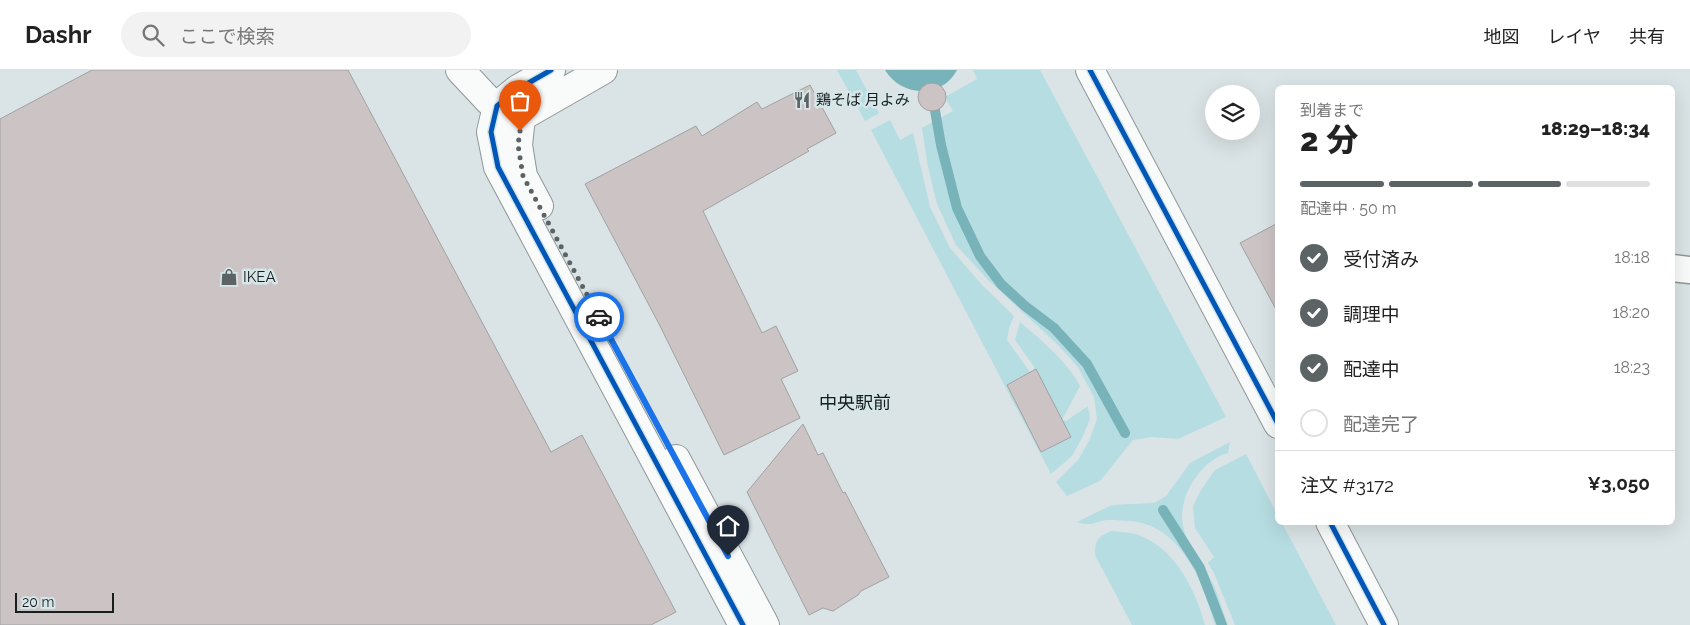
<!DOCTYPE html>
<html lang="ja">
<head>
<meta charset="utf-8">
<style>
	body { margin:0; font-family:Raleway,"Noto Sans JP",sans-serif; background:#f2f2f2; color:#222; height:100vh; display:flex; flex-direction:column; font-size:19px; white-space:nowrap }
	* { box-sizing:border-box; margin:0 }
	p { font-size:16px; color:#767676 }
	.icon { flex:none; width:28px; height:28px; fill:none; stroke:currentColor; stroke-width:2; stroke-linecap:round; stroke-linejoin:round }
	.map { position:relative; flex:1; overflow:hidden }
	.details { position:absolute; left:1275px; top:15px; width:400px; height:440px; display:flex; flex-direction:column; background:#fff; border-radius:8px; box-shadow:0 5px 20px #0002 }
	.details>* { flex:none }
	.controls { position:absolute; left:1205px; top:15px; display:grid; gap:10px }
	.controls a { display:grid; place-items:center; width:55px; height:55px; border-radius:50%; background:#fff; box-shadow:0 5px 20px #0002; font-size:25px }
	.scale { position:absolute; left:15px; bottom:12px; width:99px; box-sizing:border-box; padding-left:5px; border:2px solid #181e1e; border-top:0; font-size:14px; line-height:18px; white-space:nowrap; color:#181e1e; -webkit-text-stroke:4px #d6e6e9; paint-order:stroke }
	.pin { position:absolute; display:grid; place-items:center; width:42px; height:42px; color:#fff; margin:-51px -21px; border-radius:50% 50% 50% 0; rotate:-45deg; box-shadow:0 0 5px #0007 }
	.pin .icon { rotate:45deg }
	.courier { position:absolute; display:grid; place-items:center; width:50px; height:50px; margin:-25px; border:4px solid #1a73e8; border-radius:50%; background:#fff; color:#222; box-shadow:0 1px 6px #0007 }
	.summary em { font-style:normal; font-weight:800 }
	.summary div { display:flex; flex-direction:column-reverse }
	.summary { display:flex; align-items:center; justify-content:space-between; height:85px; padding:0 25px }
	h1 { font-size:32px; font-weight:800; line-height:38px }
	.bar { display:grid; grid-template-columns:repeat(4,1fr); gap:8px 5px; align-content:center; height:60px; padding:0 25px }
	.bar i { height:6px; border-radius:4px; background:#e0e0e0 }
	.bar .selected { background:#5c6364 }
	.bar p { grid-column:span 4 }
	.line { display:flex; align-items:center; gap:12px; padding:0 25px; border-top:1px solid #e0e0e0 }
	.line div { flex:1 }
	ol { padding:0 25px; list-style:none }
	li { display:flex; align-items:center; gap:15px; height:55px }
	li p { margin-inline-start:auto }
	li .icon { padding:5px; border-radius:50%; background:#5c6364; color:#fff; stroke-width:4 }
	li:last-child { color:#767676 }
	li i { width:28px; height:28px; border:2px solid #e0e0e0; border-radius:50% }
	header { display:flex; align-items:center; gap:30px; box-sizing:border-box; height:70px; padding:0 25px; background:#fff; border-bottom:1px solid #e0e0e0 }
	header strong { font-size:24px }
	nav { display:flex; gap:28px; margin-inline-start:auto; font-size:18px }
	.search { width:350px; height:45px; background:#f2f2f2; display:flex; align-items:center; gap:12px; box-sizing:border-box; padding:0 18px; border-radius:28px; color:#767676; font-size:19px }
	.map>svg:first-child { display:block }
</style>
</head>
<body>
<header>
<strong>Dashr</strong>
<div class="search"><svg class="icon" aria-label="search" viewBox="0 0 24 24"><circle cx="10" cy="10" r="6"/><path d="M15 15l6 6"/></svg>ここで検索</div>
<nav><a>地図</a><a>レイヤ</a><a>共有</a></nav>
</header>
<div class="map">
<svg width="1690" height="555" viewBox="0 0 1690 555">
	<rect width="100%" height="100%" fill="#dae3e5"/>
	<path fill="#b6dde2" d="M837,0H856L879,43L865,51Z
		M973,0H1040L1226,347L1178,369L1152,367L1133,370L1100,411L1067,426L1056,412L1078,390L1089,371L1097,349L1094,327L1078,297L1057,274L988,210L956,175L937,134L928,97L922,58L953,41L945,27L977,9Z
		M890,50L900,70L913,63L930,137L950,178L982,215L1014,246L1009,258L1007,270L1030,302L1035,298L1015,270L1020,252C1042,271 1066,290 1080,316L1062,350L1066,351L1088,336L1090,349L1082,368L1072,386L1051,404L871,60Z
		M1230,372L1228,383C1201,390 1177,427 1183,456C1186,472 1202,493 1210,508C1218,522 1222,540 1228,555H1215C1204,513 1181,455 1130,451C1123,451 1114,449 1107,450C1092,452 1093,457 1077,452L1112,435L1154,433L1166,426L1190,393Z
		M1246,384L1277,444L1278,452L1282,453L1336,555H1235L1214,503L1208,493L1214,487L1195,458L1193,436L1201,420L1215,400Z
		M1112,461C1118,462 1125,462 1131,463C1172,472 1195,518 1205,555H1132L1095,485C1095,470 1098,466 1112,461Z"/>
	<path fill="#78b3ba" d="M885,0H957C942,29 901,27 885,0Z"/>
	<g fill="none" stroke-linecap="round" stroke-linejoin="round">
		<path stroke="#78b3ba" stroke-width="10" d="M928,0L941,75L957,138L980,186L1001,214L1025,236L1054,258L1087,294L1125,363
			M1163,440L1200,498L1222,555"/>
	</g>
	<path fill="#ccc3c5" stroke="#a0a2a2" d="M92,0H348L551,382L582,365L676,542L651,555H0V49Z
		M918 27a14 14 0 1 1 28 0a14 14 0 1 1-28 0Z
		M810,15L836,63L807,79L809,81L703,141L762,263L776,256L798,301L781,309L800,348L724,385L659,254L585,114L696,56L702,66L757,32L762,39Z
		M1278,153V243L1240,173Z
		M1036,299L1071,367L1041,382L1007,315Z
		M803,354L818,385L823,383L843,423L845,422L889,507L861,521L858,525L833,541L823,538L809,545L747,422Z"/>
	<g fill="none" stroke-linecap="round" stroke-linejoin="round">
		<g stroke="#909799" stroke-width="29">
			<path id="minor" d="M1672,198L1690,200"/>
		</g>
		<g stroke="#909799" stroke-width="30">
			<path id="tertiary" d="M460,0L489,31L514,44
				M551,0L518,19L497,36L491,62L498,97L743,555
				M1090,0L1278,354
				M521,47L518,75L523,106L539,136
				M521,47L603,0
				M676,389L765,555
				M1330,452L1384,555"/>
		</g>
		<use href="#minor" stroke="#f9fbfb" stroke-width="26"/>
		<use href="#tertiary" stroke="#f9fbfb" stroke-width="28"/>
		<g stroke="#d6e6e9" stroke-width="8">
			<path id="cycleway" d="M551,0L518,19L497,36L491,62L498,97L743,555
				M1090,0L1278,354
				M1330,452L1384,555"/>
		</g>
		<use href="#cycleway" stroke="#0057b8" stroke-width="5"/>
	</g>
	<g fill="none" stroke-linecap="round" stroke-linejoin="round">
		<path stroke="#5c6364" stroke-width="5" stroke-dasharray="0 9" d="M520,61L518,75L523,106L599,247"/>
		<path stroke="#1a73e8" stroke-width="6" d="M599,247L728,486"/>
	</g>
	<defs>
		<g id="restaurant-bare" transform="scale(1.35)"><path d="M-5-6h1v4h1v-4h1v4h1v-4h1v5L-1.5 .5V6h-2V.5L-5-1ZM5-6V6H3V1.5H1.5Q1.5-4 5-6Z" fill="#5c6364" stroke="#d6e6e9" stroke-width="2.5" paint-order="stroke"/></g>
		<g id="shop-bare" transform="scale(1.35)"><path d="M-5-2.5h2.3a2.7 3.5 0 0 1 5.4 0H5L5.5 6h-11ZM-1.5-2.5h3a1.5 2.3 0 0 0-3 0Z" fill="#5c6364" stroke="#d6e6e9" stroke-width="2.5" paint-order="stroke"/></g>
	</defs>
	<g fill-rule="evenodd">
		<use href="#restaurant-bare" x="802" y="30"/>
		<use href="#shop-bare" x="229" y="207"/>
	</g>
	<g text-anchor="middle" stroke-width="5" stroke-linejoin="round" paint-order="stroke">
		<g font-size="15" fill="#181e1e" stroke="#d6e6e9" text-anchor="start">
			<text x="816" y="35">鶏そば 月よみ</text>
			<text x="243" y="212">IKEA</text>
		</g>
		<g font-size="18" fill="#181e1e" stroke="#d6e6e9">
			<text x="855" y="339">中央駅前</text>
		</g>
	</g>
</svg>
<div class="controls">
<a><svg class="icon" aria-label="layers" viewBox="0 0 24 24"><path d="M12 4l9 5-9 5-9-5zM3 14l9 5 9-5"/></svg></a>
</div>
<div class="scale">20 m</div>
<div class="pin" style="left:520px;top:61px;background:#ea580c"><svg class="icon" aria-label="bag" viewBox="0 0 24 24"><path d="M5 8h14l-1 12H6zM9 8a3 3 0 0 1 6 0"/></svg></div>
<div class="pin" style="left:728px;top:486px;background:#1f2937"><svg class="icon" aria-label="home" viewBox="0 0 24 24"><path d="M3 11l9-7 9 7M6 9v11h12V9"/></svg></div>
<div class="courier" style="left:599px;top:247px"><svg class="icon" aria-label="car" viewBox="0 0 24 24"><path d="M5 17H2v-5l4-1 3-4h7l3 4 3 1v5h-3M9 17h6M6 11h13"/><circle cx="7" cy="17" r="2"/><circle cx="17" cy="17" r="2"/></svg></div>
<section class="details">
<div class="summary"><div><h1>2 分</h1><p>到着まで</p></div><em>18:29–18:34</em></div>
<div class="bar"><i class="selected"></i><i class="selected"></i><i class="selected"></i><i></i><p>配達中 · 50 m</p></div>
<ol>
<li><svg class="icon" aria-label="check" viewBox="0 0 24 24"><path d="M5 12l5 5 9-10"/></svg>受付済み<p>18:18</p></li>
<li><svg class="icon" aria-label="check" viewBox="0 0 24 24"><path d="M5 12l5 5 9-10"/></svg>調理中<p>18:20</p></li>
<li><svg class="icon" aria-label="check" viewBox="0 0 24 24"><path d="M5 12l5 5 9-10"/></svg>配達中<p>18:23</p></li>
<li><i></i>配達完了</li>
</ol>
<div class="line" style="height:65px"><div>注文 #3172</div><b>¥3,050</b></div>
</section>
</div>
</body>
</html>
